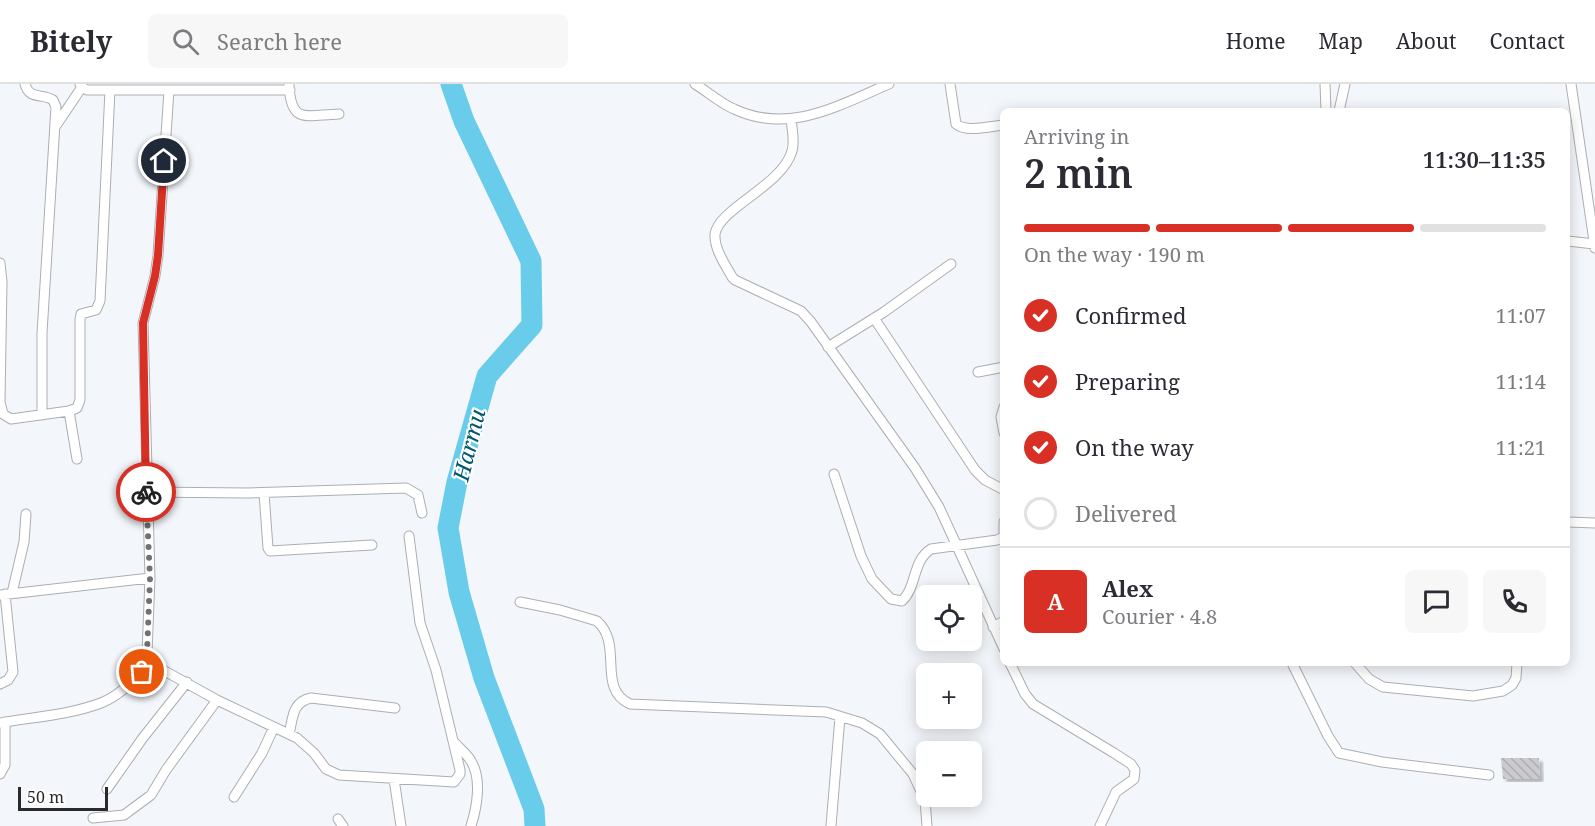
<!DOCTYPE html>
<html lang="en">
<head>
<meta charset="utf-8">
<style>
	body { margin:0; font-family:"Noto Serif",serif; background:#f7f7f7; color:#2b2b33; height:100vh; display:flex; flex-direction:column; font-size:22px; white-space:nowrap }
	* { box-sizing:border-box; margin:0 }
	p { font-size:20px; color:#7c7c81 }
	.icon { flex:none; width:33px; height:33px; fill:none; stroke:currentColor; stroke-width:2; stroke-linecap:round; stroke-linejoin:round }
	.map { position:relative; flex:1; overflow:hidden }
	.drawer { position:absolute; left:1000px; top:24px; width:570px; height:558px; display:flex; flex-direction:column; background:#fff; border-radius:9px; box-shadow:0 3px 15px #0003 }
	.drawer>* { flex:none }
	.tools { position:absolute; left:916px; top:501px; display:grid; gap:12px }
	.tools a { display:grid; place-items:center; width:66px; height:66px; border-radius:9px; background:#fff; box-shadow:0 3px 15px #0003; font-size:30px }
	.scale { position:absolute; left:18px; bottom:15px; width:90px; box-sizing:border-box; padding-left:6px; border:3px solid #292a2c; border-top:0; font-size:16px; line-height:21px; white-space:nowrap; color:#292a2c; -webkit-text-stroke:4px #fff; paint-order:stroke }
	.pin { position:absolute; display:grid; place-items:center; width:51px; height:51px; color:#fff; margin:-26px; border:3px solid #fff; border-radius:50%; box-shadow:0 2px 6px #0007 }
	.courier { position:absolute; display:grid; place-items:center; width:60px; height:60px; margin:-30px; border:4px solid #d93025; border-radius:50%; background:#fff; color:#222; box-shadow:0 2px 8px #0007 }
	.summary em { font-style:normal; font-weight:600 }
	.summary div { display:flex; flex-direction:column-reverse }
	.summary { display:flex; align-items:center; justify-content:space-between; height:102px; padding:0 24px }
	h1 { font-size:39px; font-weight:600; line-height:45px }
	.bar { display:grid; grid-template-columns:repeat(4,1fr); gap:9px 6px; align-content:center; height:72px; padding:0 24px }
	.bar i { height:8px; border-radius:4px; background:#e1e1e2 }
	.bar .selected { background:#d93025 }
	.bar p { grid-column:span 4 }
	.line { display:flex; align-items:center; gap:15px; padding:0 24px; border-top:2px solid #e1e1e2 }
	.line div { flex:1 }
	.round { display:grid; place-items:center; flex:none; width:63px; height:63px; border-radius:9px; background:#f7f7f7 }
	ol { padding:0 24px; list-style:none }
	li { display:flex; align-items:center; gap:18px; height:66px }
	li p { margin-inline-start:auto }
	li .icon { padding:6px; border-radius:50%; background:#d93025; color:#fff; stroke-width:4 }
	li:last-child { color:#7c7c81 }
	li i { width:33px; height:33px; border:3px solid #e1e1e2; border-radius:50% }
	header { display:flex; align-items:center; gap:36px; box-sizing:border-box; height:84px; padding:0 30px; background:#fff; border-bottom:2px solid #e1e1e2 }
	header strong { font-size:28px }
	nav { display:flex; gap:33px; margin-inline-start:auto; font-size:21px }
	.search { width:420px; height:54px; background:#f7f7f7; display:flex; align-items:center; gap:15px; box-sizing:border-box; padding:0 21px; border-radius:9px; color:#7c7c81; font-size:22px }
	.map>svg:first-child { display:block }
</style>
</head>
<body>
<header>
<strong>Bitely</strong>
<div class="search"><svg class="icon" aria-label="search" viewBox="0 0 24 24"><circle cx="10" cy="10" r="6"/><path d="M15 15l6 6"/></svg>Search here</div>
<nav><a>Home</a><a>Map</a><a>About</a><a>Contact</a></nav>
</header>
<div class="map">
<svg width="1595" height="742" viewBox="0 0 1595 742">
	<defs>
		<pattern id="building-back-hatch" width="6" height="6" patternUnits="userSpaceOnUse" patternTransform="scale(1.5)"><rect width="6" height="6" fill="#cbcacf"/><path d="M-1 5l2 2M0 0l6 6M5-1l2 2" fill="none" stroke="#aeaeb2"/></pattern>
		<filter id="shadow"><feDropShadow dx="3.5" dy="3.5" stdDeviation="1.5" flood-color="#0004"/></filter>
	</defs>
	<rect width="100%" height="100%" fill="#f3f6fa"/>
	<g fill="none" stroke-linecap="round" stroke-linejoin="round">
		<path stroke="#68ccea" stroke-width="21" d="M451,0L464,37L531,177L532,241L487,292L457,398L448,444L459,508L484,594L534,725L535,742"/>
	</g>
	<path fill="url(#building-back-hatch)" filter="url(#shadow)" d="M1501,674H1539L1540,695H1503Z"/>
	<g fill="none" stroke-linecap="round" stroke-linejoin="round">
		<g stroke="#acaeb3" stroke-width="11">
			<path id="street" d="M25,0C29,16 42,9 53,16L56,23L42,249V331
				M80,0L82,3L87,6H290
				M695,0C708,8 720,19 734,25C789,51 839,21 889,0
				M950,0L956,40C967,49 990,42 1004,41
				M1325,0L1326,27
				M1571,0L1595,164
				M289,1C291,41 306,31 339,30
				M169,6L158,171L155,192L143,239L150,494L147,569L151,579L161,585L217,616L297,654L314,669L326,685L339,691L454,698L460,690V686L436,586L420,539L409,452
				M1339,27L1345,0
				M791,35C792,45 795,57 792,67C782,102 719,124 715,150C714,165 725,180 732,193L735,196L801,227L811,238L915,384L939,423L1004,565
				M55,43L82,3
				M1568,157L1594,160
				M0,179L2,198L0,318L3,330L11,335L69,327L77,324L80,316V236L81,230L96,226L100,217L110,6
				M874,234L975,386L985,396L1004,406
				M828,263L884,228L951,180
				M978,288L1004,283
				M1004,323L1001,333L1004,349
				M69,327L77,375
				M834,390L861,472L872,495L891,515L902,517C917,503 912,477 931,465L997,456L1004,453
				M146,408L248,409L406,404L418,411L422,429
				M264,409L268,464L270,467L372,461
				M1004,438V449
				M1568,438L1595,439
				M12,509L24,458L26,430
				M0,511L150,494
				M520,518L560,526L597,537C624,561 596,604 630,620L826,628L862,639L880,650L913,690L925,716L927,742
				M993,543L1004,537
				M1010,579L1025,610L1033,620L1114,669L1131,680L1135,686L1134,695L1116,708L1100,742
				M1292,579L1328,652L1339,669L1382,678L1489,691
				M1355,579L1369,595L1383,603L1473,612L1503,607L1512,601L1516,594L1517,579
				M0,600L8,596L13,588L5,510
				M0,639C33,633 69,631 101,619C121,611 136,594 151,579
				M289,650C293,634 292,618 311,614L395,624
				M455,659C460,665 467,670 471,677C482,695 477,723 471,742
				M0,690L5,681V638
				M394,695L401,742
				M107,705L142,655L187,598
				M234,713L262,669L274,643
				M93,734L124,731L151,711L166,686L217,616
				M338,735L343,742
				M831,742L840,633"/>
		</g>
		<use href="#street" stroke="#fff" stroke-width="9"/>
	</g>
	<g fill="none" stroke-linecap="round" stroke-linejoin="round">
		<path stroke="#707174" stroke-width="6" stroke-dasharray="0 10.8" d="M142,588L151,579L147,569L150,494L146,408"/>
		<path stroke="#d93025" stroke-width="8" d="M146,408L143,239L155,192L158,171L164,77"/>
	</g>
	<g text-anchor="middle" stroke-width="4.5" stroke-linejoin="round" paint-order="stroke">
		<g font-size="22" font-style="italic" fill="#005a6f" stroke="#fff">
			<text transform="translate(469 361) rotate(-76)" y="8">Harmu</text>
		</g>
	</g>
</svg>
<div class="tools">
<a><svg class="icon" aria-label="locate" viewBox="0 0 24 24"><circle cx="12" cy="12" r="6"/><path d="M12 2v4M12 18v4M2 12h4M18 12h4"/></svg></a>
<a>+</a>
<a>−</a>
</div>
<div class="scale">50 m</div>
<div class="pin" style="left:142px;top:588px;background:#ea580c"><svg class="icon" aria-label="bag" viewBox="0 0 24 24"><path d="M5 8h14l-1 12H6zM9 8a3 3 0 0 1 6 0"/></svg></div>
<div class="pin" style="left:164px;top:77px;background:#1f2937"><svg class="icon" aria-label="home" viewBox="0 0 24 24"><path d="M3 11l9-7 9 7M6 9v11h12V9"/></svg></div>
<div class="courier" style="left:146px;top:408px"><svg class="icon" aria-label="bike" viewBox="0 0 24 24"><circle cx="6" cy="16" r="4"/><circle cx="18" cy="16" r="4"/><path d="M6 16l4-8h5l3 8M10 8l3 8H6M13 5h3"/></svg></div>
<section class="drawer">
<div class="summary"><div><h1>2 min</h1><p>Arriving in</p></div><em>11:30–11:35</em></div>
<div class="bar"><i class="selected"></i><i class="selected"></i><i class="selected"></i><i></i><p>On the way · 190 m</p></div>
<ol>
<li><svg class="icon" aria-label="check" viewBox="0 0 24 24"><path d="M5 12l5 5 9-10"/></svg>Confirmed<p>11:07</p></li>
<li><svg class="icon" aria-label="check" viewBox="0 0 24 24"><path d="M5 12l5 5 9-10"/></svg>Preparing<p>11:14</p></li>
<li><svg class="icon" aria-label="check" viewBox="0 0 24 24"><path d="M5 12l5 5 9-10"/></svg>On the way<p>11:21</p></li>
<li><i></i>Delivered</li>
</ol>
<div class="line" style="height:108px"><b class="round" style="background:#d93025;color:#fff">A</b><div><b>Alex</b><p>Courier · 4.8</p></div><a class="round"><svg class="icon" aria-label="chat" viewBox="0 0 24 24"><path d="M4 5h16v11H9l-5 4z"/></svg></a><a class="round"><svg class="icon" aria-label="phone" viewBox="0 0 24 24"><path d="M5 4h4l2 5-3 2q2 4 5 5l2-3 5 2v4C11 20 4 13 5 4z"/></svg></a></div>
</section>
</div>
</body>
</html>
